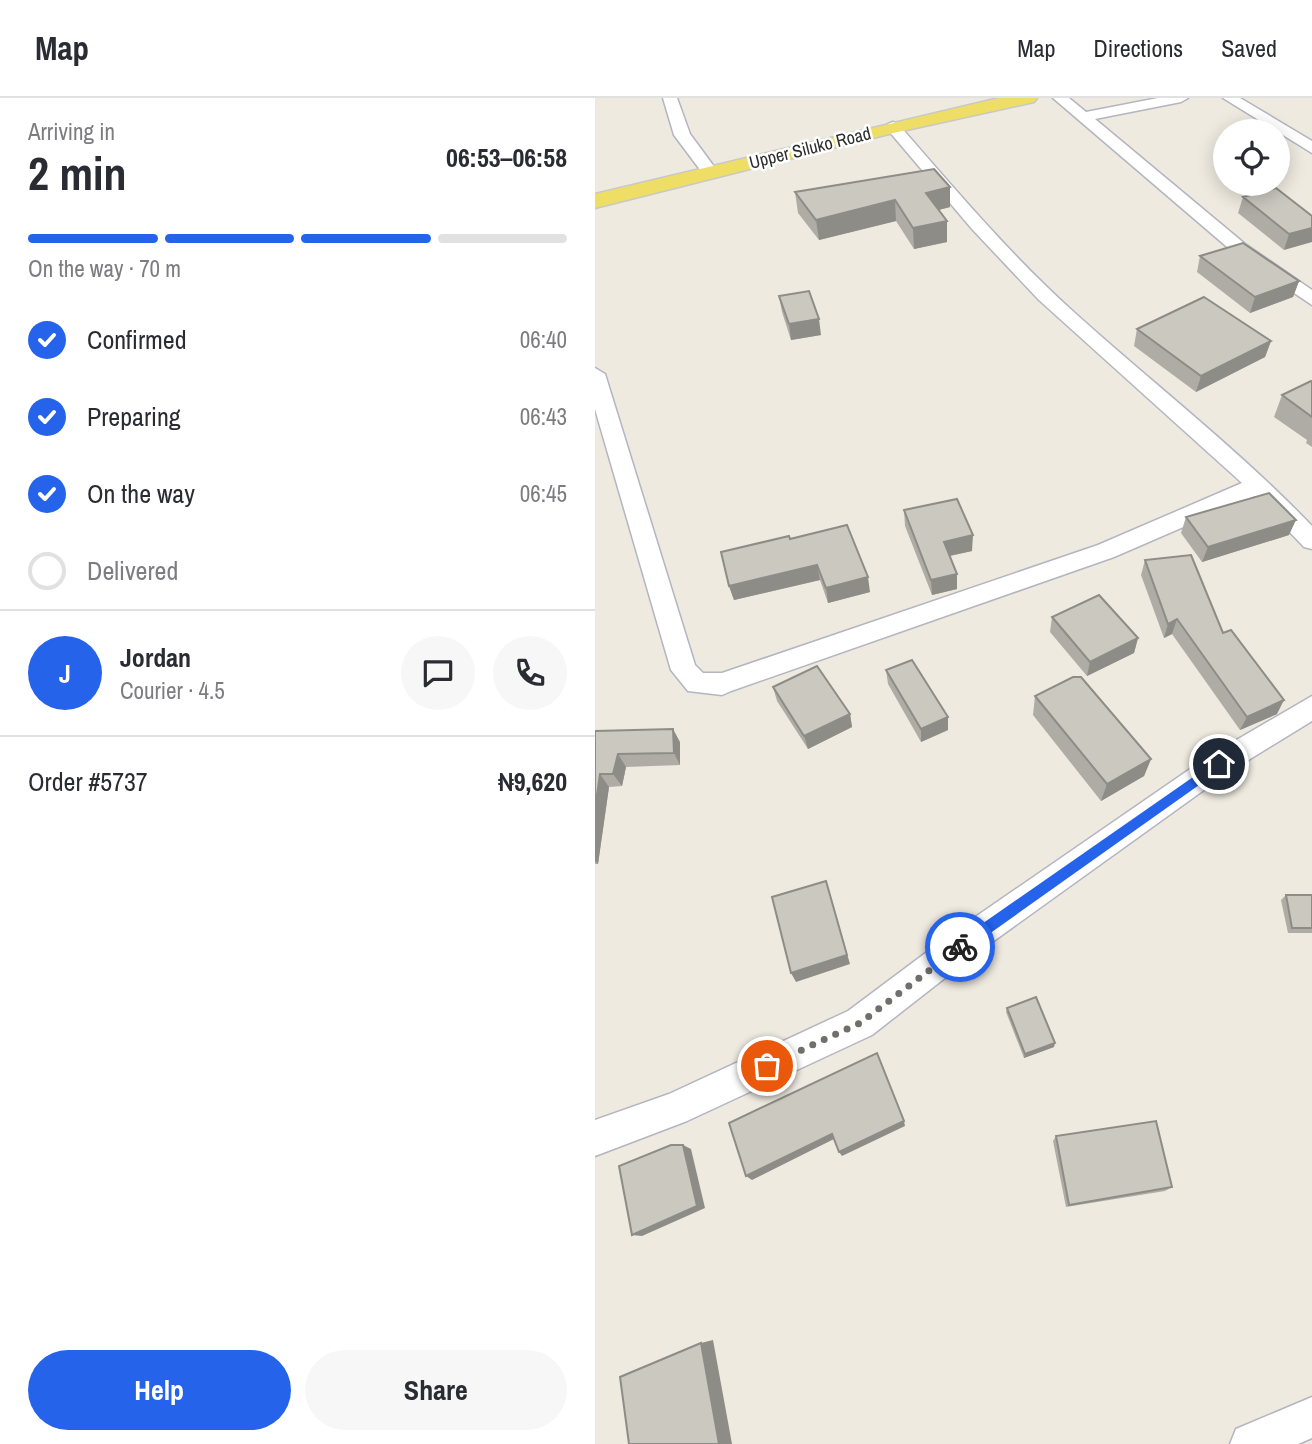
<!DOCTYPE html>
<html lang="en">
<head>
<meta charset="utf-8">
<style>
	body { margin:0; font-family:"Archivo Narrow",sans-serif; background:#f7f7f7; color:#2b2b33; height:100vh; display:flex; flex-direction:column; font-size:26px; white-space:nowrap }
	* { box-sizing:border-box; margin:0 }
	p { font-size:23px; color:#7c7c81 }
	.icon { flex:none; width:38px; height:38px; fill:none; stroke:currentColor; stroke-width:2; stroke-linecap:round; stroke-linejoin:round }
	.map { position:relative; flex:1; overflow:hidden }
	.side { display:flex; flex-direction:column; background:#fff; width:595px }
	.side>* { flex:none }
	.tools { position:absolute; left:618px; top:21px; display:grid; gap:14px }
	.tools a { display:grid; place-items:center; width:77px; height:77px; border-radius:50%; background:#fff; box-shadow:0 4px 18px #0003; font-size:35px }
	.pin { position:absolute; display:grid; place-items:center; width:60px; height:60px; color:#fff; margin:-30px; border:4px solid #fff; border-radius:50%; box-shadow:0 2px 7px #0007 }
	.courier { position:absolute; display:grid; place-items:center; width:70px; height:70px; margin:-35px; border:5px solid #2563eb; border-radius:50%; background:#fff; color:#222; box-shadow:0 2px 9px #0007 }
	.summary em { font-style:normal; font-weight:700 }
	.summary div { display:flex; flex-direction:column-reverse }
	.summary { display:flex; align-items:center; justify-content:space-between; height:119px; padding:0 28px }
	h1 { font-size:46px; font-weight:700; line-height:52px }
	.bar { display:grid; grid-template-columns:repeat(4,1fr); gap:10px 7px; align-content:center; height:84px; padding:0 28px }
	.bar i { height:9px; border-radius:5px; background:#e1e1e2 }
	.bar .current { background:#2563eb }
	.bar p { grid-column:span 4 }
	.line { display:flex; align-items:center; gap:18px; padding:0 28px; border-top:2px solid #e1e1e2 }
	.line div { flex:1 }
	.round { display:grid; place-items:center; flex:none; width:74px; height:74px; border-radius:37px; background:#f7f7f7 }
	ol { padding:0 28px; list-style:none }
	li { display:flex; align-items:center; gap:21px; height:77px }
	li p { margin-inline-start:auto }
	li .icon { padding:7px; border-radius:50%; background:#2563eb; color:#fff; stroke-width:4 }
	li:last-child { color:#7c7c81 }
	li i { width:38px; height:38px; border:4px solid #e1e1e2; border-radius:50% }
	.button { display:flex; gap:14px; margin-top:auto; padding:14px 28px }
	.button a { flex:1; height:80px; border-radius:42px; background:#2563eb; color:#fff; font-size:28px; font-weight:700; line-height:80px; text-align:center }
	.button a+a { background:#f7f7f7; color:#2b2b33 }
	header { display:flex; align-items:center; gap:42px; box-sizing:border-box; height:98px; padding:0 35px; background:#fff; border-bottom:2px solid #e1e1e2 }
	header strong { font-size:33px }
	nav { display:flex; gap:38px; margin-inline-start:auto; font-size:24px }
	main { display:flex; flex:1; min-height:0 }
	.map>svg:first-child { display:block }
</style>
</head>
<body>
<header>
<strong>Map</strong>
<nav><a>Map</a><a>Directions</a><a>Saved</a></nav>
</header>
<main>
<section class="side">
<div class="summary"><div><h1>2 min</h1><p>Arriving in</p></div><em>06:53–06:58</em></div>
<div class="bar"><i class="current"></i><i class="current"></i><i class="current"></i><i></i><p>On the way · 70 m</p></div>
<ol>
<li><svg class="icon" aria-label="check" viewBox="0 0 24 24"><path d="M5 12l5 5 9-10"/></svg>Confirmed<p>06:40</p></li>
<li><svg class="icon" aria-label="check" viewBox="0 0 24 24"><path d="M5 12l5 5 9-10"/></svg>Preparing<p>06:43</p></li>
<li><svg class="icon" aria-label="check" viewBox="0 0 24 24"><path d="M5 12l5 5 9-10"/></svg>On the way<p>06:45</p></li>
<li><i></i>Delivered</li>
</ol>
<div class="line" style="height:126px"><b class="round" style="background:#2563eb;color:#fff">J</b><div><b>Jordan</b><p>Courier · 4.5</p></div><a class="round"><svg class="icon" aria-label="chat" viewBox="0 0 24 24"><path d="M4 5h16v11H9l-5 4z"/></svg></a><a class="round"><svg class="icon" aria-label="phone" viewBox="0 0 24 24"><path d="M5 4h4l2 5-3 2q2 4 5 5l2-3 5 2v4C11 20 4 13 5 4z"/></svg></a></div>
<div class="line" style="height:91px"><div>Order #5737</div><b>₦9,620</b></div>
<div class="button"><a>Help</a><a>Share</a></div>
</section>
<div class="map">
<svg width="717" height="1346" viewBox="0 0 717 1346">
	<rect width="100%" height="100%" fill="#eeeae0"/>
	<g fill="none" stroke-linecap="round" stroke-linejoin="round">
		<g stroke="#b4b5c0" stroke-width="3">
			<path id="minor" d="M68,0H82L95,36L123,74L121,77H109L79,37Z
				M458,0H474L491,14L563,0H593L586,4L500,21L650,146L717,192V207L638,154Z
				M628,0H645L717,43V55Z
				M298,24L303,26C360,91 416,158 481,216C560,287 644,352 717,428V451L709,449L660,398L519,459L136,593L127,597L93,593L76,572L0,311V270L10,276L100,567L108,575H127L503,447L647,385L444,202L377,131L293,32V26Z
				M717,598V623L634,674L382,855L277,937L92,1023L0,1058V1022L74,996L253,913L360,833L614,658Z
				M717,1299V1340L703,1346H635L641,1331Z"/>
		</g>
		<g stroke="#c8c8c8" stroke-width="3">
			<path id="primary" d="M404,0H442L439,4L298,35L0,110V96Z"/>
		</g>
		<use href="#minor" fill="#fff" fill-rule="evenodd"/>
		<use href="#primary" fill="#efde65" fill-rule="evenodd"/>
	</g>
	<path fill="#aeaca4" d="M339,71L355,109L343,112L352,123V144L319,151L301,123L224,142L203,115L200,94Z
		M648,99L717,118L689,152L643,115Z
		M605,158L704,183L698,199L655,215L602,174Z
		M184,198L226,237L196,242L187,214Z
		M542,231L676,243L670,259L601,294L539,248Z
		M717,284V349L711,345L712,342L679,319L687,297Z
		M309,412L377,453L355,458L362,491L337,497L310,428Z
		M591,419L694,437L607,464L586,435Z
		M195,441L275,494L233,505L225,482L139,502L134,488Z
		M550,462L628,535L682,616L645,632L577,536L569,540L546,477Z
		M457,519L543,540L539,555L492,578L455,534Z
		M291,572L353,619V632L326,644L293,586Z
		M178,589L255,616L257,629L213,651L182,603Z
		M440,598L556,661L549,678L506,703L438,617Z
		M0,633L85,644V667L31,669L27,688L14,689L3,766H0Z
		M691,797H717V835H693L686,802Z
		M412,910L459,949L429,960L411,914Z
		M461,1038L577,1089L570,1093L471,1109L458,1043Z"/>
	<path fill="#8d8c86" d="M355,89V109L332,115L331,95Z
		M300,102L301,123L224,142L221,122Z
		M352,123V144L319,151L318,130Z
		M717,130V144L689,152L694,136Z
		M704,183L698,199L655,215L660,199Z
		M224,221L226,237L196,242L194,226Z
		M676,243L670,259L601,294L606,278Z
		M701,422L694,437L607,464L613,449Z
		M378,437L377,453L349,459V444Z
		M222,467L225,482L139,502L134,488Z
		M362,476V491L337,497L336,482Z
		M273,479L275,494L233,505L231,490Z
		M582,521L577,536L569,540L573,526Z
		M543,540L539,555L492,578L495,564Z
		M689,602L682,616L645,632L652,619Z
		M255,616L257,629L213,651L209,638Z
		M353,619V632L326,644V631Z
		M78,631L85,644V667L79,655Z
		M23,656L31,669L27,688L18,676Z
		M556,661L549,678L506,703L512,686Z
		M5,676L14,689L3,766L0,763V711Z
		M231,783L255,866L201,884L196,875Z
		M460,945L459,949L429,960L430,956Z
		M309,1023L310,1028L247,1058L244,1054Z
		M237,1036L241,1040L157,1082L151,1078Z
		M88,1047L96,1051L110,1110L47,1138L37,1137Z
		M118,1242L137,1346H124L106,1245Z"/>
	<path fill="#cac8bf" stroke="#8d8c86" stroke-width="2" d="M339,71L355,89L331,95L352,123L318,130L300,102L221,122L200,94Z
		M681,90L717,118V130L694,136L648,99Z
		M648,145L704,183L660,199L605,158Z
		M214,193L224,221L194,226L184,198Z
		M609,199L676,243L606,278L542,231Z
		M716,283L717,284V319L687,297Z
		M674,395L701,422L613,449L591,419Z
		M362,401L378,437L349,444L362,476L336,482L309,412Z
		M252,427L273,479L231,490L222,467L134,488L126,454L194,438L195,441Z
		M596,457L628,535L636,532L689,602L652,619L582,521L573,526L550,462Z
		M504,497L543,540L495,564L457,519Z
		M317,562L353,619L326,631L291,572Z
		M222,568L255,616L209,638L178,589Z
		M478,579H486L556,661L512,686L440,598Z
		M78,631L79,655L23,656L18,676H5L0,711V633Z
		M231,783L252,857L196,875L177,799Z
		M691,797H717V830H697Z
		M441,899L460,945L430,956L412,910Z
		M282,955L309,1023L244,1054L237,1036L151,1078L134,1025Z
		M561,1023L577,1089L474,1107L461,1038Z
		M76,1047H88L102,1108L37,1137L24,1068Z
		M106,1245L124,1346H34L25,1279Z"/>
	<path fill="#2563eb" d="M624,661L628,663V670L370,853H361V844Z"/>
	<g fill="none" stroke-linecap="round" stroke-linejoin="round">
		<path stroke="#716f6c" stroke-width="7" stroke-dasharray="0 12.6" d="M172,968L265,925L365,849"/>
	</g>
	<g text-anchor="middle" stroke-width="5" stroke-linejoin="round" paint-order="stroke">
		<g font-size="18" fill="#2d2d2d" stroke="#fff">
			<text transform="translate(215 50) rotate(-14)" y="6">Upper Siluko Road</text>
		</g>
	</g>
</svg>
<div class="tools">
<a><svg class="icon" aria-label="locate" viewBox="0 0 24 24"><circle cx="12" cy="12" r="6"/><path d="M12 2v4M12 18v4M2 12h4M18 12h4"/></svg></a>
</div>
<div class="pin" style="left:172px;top:968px;background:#ea580c"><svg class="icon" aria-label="bag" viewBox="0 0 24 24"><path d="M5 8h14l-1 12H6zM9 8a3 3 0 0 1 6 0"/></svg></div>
<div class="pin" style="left:624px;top:666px;background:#1f2937"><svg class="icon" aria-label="home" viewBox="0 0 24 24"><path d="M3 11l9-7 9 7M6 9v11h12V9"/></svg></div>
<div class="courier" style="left:365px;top:849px"><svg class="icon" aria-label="bike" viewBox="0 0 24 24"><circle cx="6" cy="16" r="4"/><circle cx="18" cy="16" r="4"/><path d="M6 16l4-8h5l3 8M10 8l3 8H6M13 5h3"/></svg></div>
</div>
</main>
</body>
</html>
